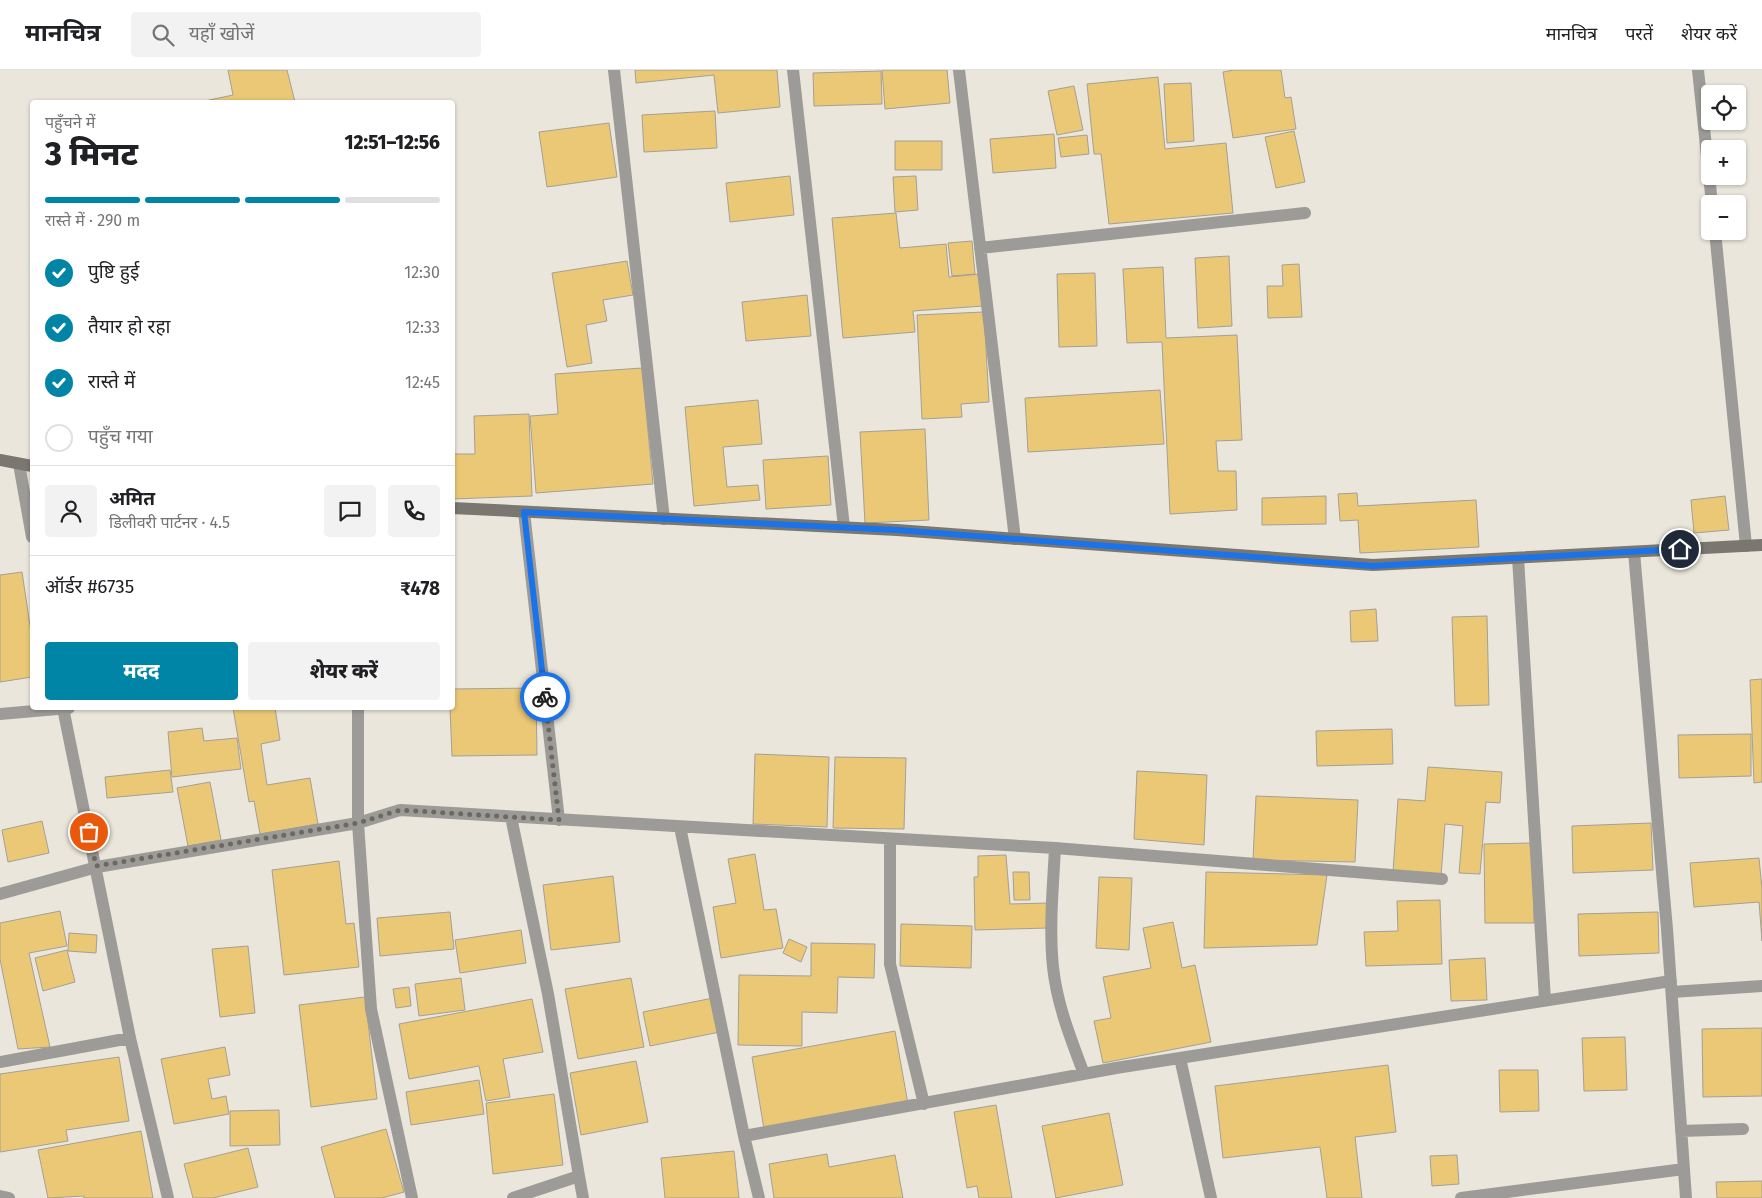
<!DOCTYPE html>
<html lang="hi">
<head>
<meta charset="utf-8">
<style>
	body { margin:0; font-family:"Fira Sans","Noto Sans Devanagari",sans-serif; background:#f2f2f2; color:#202124; height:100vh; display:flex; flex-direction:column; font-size:19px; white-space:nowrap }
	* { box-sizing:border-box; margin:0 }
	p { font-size:16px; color:#757577 }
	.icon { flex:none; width:28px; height:28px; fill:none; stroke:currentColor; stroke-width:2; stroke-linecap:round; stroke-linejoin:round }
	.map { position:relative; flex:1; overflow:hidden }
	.panel { position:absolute; left:30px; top:30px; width:425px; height:610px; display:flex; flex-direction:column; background:#fff; border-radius:5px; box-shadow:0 1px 4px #0004 }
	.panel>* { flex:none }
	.tools { position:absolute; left:1701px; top:15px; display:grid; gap:10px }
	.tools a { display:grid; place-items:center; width:45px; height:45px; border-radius:5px; background:#fff; box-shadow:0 1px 4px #0004; font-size:25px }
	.pin { position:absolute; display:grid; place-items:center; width:42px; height:42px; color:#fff; margin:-21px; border:2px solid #fff; border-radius:50%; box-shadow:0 1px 5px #0007 }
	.courier { position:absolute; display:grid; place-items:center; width:50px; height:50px; margin:-25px; border:4px solid #1a73e8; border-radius:50%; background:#fff; color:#222; box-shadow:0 1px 6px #0007 }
	.headline em { font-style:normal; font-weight:800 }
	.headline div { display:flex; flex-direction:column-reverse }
	.headline { display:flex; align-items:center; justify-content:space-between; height:85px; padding:0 15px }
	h1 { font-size:32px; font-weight:800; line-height:38px }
	.bar { display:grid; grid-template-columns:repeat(4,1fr); gap:8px 5px; align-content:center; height:60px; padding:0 15px }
	.bar i { height:6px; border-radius:4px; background:#e0e0e0 }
	.bar .current { background:#0085a7 }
	.bar p { grid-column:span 4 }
	.line { display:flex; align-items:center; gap:12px; padding:0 15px; border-top:1px solid #e0e0e0 }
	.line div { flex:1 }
	.round { display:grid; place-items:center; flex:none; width:52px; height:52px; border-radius:5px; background:#f2f2f2 }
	ol { padding:0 15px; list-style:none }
	li { display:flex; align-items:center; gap:15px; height:55px }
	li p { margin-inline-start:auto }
	li .icon { padding:5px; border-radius:50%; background:#0085a7; color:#fff; stroke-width:4 }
	li:last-child { color:#757577 }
	li i { width:28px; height:28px; border:2px solid #e0e0e0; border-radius:50% }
	.cta { display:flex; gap:10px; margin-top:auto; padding:10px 15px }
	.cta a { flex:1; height:58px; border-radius:5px; background:#0085a7; color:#fff; font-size:20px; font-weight:800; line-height:58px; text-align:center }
	.cta a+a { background:#f2f2f2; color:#202124 }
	header { display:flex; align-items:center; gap:30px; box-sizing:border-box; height:70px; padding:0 25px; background:#fff; border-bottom:1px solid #e0e0e0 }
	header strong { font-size:24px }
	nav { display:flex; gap:28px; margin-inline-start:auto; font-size:18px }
	.search { width:350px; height:45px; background:#f2f2f2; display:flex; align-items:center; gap:12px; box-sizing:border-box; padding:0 18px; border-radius:5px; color:#757577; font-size:19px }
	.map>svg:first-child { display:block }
</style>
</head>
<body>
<header>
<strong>मानचित्र</strong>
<div class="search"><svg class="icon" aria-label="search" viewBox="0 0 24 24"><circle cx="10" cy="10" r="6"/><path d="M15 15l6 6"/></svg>यहाँ खोजें</div>
<nav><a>मानचित्र</a><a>परतें</a><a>शेयर करें</a></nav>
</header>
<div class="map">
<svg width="1762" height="1128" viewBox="0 0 1762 1128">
	<rect width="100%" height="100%" fill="#eae6db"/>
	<path fill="#eac875" stroke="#a4a096" d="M228,0H287L295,32H200L233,25Z
		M635,0H777L780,37L718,43L714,5L636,13Z
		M882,0H947L950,33L885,39Z
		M1234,0H1281L1285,28L1291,27L1296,59L1233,68L1223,2Z
		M881,1L882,34L814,36L813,3Z
		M1158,7L1165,79L1226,73L1233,143L1109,154L1101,84H1094L1087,14Z
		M1191,13L1194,71L1167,73L1164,14Z
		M1074,16L1083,60L1057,65L1048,21Z
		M715,41L717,78L644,82L642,45Z
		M609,53L617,107L547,117L539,62Z
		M1294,61L1305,112L1276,118L1265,67Z
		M1054,64L1056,98L993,103L990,69Z
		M1087,65L1089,84L1061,87L1058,68Z
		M895,71H942V100H895Z
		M790,106L794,145L730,152L726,113Z
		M916,106L918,140L895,142L893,107Z
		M896,143L900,178L946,174L949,207L980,204L983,236L913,241L915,262L843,268L832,148Z
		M972,171L975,204L952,206L948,173Z
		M1229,186L1232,256L1198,258L1195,188Z
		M627,191L633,225L603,230L607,251L586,255L592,293L567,297L552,203Z
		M1299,194L1302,247L1268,248L1267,216H1283L1282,195Z
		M1163,197L1166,268L1237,265L1242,370L1216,371L1218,401H1236L1237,440L1170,444L1162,272L1127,273L1123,199Z
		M1095,203L1097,276L1059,277L1057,204Z
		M807,225L811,266L746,271L742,232Z
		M984,242L989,332L961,334L962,347L922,349L917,245Z
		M642,298L653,414L536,423L530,346L558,344L555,304Z
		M1160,320L1164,374L1028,382L1025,328Z
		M758,330L762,374L723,377L727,417L758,415L760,430L694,436L685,337Z
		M529,344L532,426L452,429V384H475L474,346Z
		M925,359L929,450L865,453L860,362Z
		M828,386L831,435L766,439L763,390Z
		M1357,423L1358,436L1476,430L1479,477L1360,483L1358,450L1340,451L1338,424Z
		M1326,426V454L1262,455V428Z
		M1725,426L1729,460L1694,463L1691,430Z
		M22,502L32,569V607L0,612V505Z
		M1376,539L1378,571L1351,572L1350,541Z
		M1487,546L1489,635L1455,636L1452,547Z
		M1762,609V712L1754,713L1750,610Z
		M536,618L537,685L452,686L450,638H452V619Z
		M233,638H275L280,670L261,674L267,715L310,708L318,754L260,764L254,731L249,732Z
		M202,658L204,671L237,668L241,699L172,707L168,662Z
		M1392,659L1393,694L1317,696L1316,661Z
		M1751,664V706L1679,708L1678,665Z
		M755,684L829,687L827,757L753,754Z
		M835,687L906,688L904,759L833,758Z
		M1428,697L1502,702L1500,733L1486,732L1480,804L1459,803L1463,756L1445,754L1441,806L1393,802L1398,729L1425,731Z
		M170,700L173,722L107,728L105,707Z
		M1137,701L1207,705L1204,775L1134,769Z
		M210,712L221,770L188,776L177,718Z
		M1256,726L1358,730L1355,792L1253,790Z
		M42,751L49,783L8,792L2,760Z
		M1651,753L1653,800L1573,803L1572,756Z
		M1532,773L1534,853H1485L1484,774Z
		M755,784L764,840L776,839L783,878L721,888L713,837L736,833L728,789Z
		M1006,785L1010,834L1049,833V858L975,860L974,807H978V786Z
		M1759,788L1762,819V871L1759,832L1694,837L1690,793Z
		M339,791L346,854L354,853L359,897L284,905L272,800Z
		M1013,802H1029L1030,830H1014Z
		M1206,802L1327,805L1317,875L1204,878Z
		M613,806L620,872L551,880L543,815Z
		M1099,807L1132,808L1129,880L1096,878Z
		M1440,830L1442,894L1366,896L1364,862L1398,861L1397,831Z
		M60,841L67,876L29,883L50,977L18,979L0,889V853Z
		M450,842L454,879L380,886L377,848Z
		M1658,842L1659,883L1579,886L1578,844Z
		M1173,852L1182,898L1195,895L1211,972L1103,993L1094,951L1111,948L1103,907L1151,898L1143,858Z
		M901,854L972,856L971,898L900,896Z
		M521,860L526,893L460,903L455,870Z
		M69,863L97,865L96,883L68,881Z
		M789,869L807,877L801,892L783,883Z
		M811,873L875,874L874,908L838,907L837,943L802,942V976L738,975L739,905L811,906Z
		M248,876L255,943L220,947L212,879Z
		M67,880L75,912L43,921L35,888Z
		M1485,888L1487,930L1451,931L1449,890Z
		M461,908L465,940L419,946L415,914Z
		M631,908L644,977L578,989L565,919Z
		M409,917L411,936L396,938L393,919Z
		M365,927L377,1029L311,1037L299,935Z
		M713,928L720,962L650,976L643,942Z
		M532,929L543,982L503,989L510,1027L486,1031L479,996L409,1009L399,954Z
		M1762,958V1026L1703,1027L1702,959Z
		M895,961L908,1034L764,1059L752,987Z
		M1625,967L1627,1020L1584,1021L1582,968Z
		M225,977L230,1005L208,1009L212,1029L226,1026L229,1044L174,1054L161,989Z
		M119,987L129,1051L66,1060L68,1071L0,1082V1004Z
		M636,991L648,1052L581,1065L570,1003Z
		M1388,995L1396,1062L1355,1067L1362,1128H1327L1320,1077L1223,1088L1215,1016Z
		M1499,1000H1538L1539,1041L1500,1042Z
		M479,1010L484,1044L411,1055L406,1022Z
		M554,1024L563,1095L493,1104L486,1033Z
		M996,1035L1012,1128H979L977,1116L967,1118L954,1042Z
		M279,1040L280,1075L230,1076V1041Z
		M1109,1043L1123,1115L1056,1128L1042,1056Z
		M386,1059L404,1122L382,1128H335L321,1077Z
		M141,1061L153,1128H84V1126L48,1128L38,1080Z
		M248,1078L258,1117L213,1128H193L184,1094Z
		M734,1081L739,1128H665L661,1088Z
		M827,1084L829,1097L895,1085L903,1128H774L769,1094Z
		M1457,1085L1459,1114L1432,1116L1430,1086Z
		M1762,1111V1128H1717L1716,1112Z"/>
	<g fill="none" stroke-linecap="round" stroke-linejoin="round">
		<path stroke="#9d9b97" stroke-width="12" d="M614,0L664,449
			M793,0L844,457
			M959,0L1015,469
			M1698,0L1712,134
			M1715,161L1746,476
			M980,178L1305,143
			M19,394L32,467
			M524,442L559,750
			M1634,482L1667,859L1686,1128
			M1518,488L1545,930
			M63,638L130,968L168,1128
			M358,638V753L371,939L412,1128
			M0,644L69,638
			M511,747L548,924L579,1106L513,1128
			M680,757L744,1066L759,1128
			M890,769V894L924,1034
			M1055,778C1053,817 1049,858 1053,897C1057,935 1071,969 1084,1004
			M0,824L97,797L358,753L400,740L1055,778L1442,809
			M1672,922L1762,916
			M1180,988L1211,1128
			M0,992L130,968
			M1681,1061L1743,1059
			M744,1066L1116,998L1671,911
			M579,1106L583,1128
			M0,1126L9,1128
			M1461,1128L1684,1099"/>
		<path stroke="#7a7771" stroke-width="12" d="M0,390L32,396
			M452,438L897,460L1373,495L1762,475"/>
	</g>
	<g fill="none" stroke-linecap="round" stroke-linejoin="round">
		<path stroke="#6b6962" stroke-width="5" stroke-dasharray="0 9" d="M89,762L96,796L358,753L400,740L559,750L545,627"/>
		<path stroke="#1a73e8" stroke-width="6" d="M545,627L524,442L897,460L1373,496L1680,479"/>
	</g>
</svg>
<div class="tools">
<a><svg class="icon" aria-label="locate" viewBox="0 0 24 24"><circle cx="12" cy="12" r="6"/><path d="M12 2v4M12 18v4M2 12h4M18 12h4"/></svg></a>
<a>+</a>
<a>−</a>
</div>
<div class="pin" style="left:89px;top:762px;background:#ea580c"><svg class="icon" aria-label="bag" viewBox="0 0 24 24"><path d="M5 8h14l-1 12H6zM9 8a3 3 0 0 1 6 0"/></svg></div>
<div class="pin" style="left:1680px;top:479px;background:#1f2937"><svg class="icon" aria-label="home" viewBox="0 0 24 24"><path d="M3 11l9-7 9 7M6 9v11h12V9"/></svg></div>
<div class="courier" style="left:545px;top:627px"><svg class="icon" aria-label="bike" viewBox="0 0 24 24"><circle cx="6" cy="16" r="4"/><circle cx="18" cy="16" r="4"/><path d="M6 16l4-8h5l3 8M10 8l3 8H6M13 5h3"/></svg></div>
<section class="panel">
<div class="headline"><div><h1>3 मिनट</h1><p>पहुँचने में</p></div><em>12:51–12:56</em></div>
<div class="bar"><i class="current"></i><i class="current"></i><i class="current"></i><i></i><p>रास्ते में · 290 m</p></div>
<ol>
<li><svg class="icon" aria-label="check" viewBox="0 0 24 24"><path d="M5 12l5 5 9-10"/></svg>पुष्टि हुई<p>12:30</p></li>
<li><svg class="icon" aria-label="check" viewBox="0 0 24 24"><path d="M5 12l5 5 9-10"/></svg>तैयार हो रहा<p>12:33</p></li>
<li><svg class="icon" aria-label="check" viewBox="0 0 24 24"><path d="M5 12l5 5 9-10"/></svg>रास्ते में<p>12:45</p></li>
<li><i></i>पहुँच गया</li>
</ol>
<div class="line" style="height:90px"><a class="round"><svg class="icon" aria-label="person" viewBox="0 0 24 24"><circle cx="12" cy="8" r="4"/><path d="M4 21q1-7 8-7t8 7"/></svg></a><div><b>अमित</b><p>डिलीवरी पार्टनर · 4.5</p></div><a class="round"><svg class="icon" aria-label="chat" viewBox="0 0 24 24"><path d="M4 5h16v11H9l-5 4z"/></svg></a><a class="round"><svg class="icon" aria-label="phone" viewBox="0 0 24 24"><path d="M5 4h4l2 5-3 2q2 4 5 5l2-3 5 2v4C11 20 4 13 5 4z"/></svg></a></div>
<div class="line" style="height:65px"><div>ऑर्डर #6735</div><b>₹478</b></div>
<div class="cta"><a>मदद</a><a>शेयर करें</a></div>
</section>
</div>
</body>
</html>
